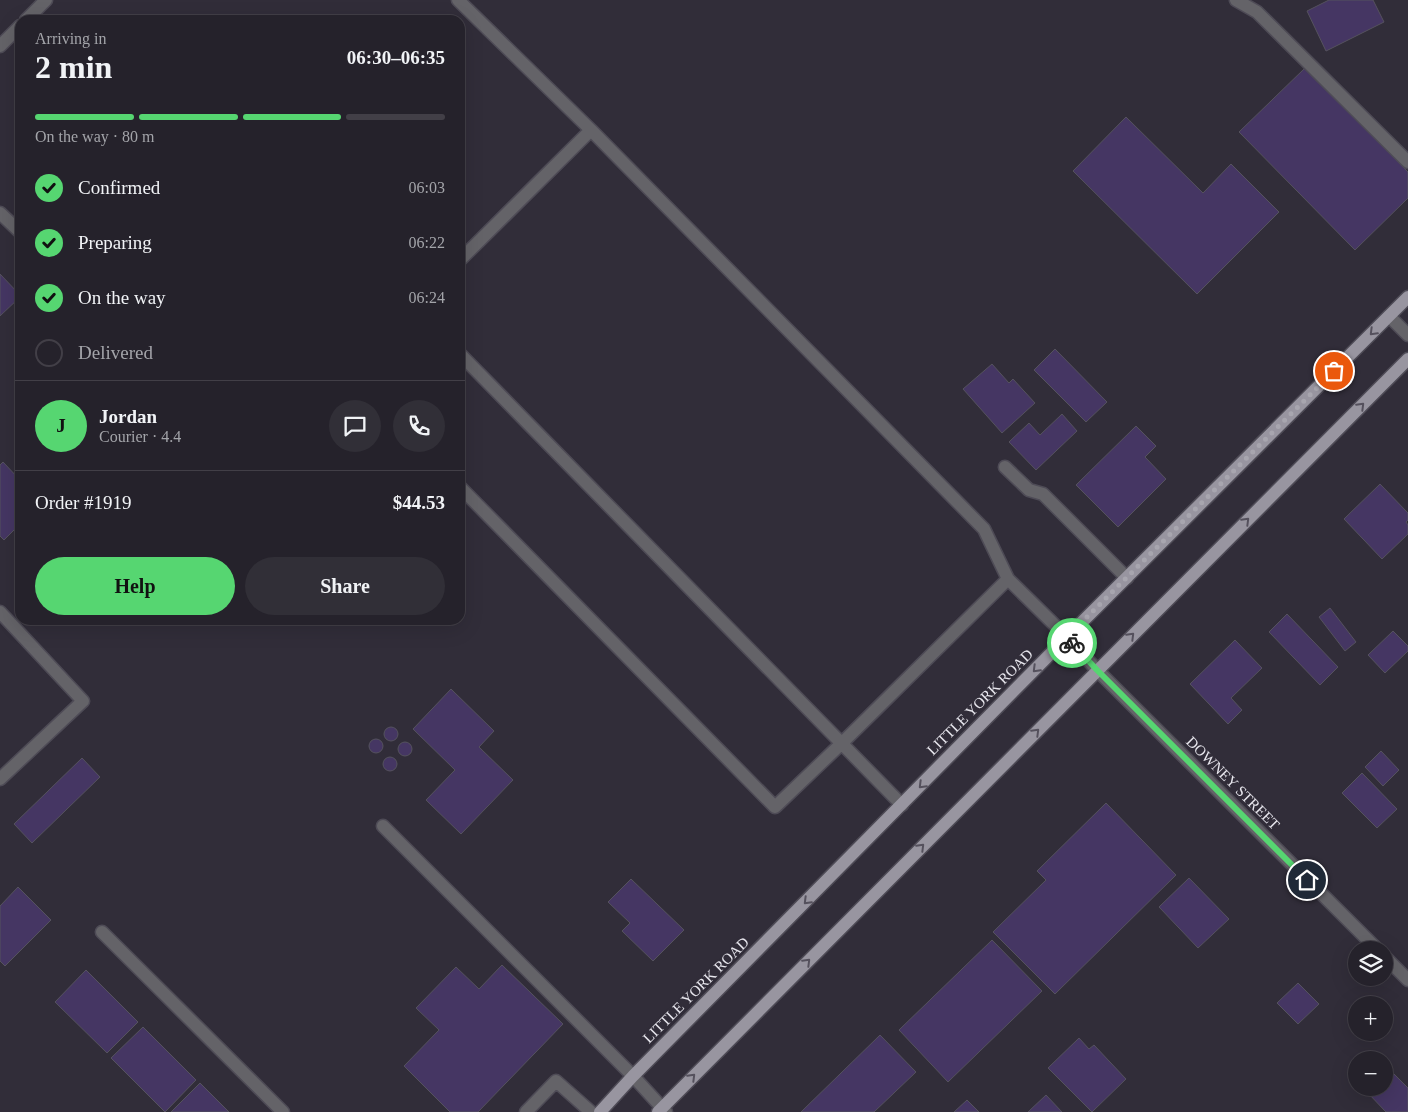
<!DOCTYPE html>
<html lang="en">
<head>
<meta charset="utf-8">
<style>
	body { margin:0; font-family:"Times New Roman",serif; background:#312f37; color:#f1f3f6; height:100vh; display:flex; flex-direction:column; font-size:19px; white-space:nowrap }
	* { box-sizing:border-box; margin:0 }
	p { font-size:16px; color:#a3a4a9 }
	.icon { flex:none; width:28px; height:28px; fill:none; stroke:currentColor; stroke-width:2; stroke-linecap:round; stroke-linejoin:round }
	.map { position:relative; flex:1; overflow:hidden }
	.details { position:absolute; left:15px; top:15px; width:450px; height:610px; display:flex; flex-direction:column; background:#25222b; border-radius:15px; box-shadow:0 5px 20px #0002,0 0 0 1px #423f47 }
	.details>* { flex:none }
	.controls { position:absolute; left:1348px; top:941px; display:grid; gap:10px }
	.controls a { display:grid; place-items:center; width:45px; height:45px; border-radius:50%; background:#25222b; box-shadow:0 5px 20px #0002,0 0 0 1px #423f47; font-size:25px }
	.pin { position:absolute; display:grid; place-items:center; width:42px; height:42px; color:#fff; margin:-21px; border:2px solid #fff; border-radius:50%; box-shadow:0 1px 5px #0007 }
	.courier { position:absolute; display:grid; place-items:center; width:50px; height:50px; margin:-25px; border:4px solid #56d671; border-radius:50%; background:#fff; color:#222; box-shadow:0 1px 6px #0007 }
	.overview em { font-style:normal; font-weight:800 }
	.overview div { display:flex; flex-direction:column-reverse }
	.overview { display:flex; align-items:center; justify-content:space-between; height:85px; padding:0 20px }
	h1 { font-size:32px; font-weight:800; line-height:38px }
	.bar { display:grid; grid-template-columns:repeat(4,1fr); gap:8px 5px; align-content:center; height:60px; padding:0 20px }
	.bar i { height:6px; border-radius:4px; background:#423f47 }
	.bar .current { background:#56d671 }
	.bar p { grid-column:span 4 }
	.line { display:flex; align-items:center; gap:12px; padding:0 20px; border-top:1px solid #423f47 }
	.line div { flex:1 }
	.round { display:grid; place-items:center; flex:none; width:52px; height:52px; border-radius:26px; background:#312f37 }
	ol { padding:0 20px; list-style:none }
	li { display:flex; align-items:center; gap:15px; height:55px }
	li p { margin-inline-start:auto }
	li .icon { padding:5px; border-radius:50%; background:#56d671; color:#111; stroke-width:4 }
	li:last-child { color:#a3a4a9 }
	li i { width:28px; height:28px; border:2px solid #423f47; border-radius:50% }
	.action { display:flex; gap:10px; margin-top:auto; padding:10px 20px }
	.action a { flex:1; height:58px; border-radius:30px; background:#56d671; color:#111; font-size:20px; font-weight:800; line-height:58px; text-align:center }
	.action a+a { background:#312f37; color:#f1f3f6 }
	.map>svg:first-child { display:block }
</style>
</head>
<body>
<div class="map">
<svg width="1408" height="1112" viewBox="0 0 1408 1112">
	<rect width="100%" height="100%" fill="#312d39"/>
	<path fill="#453663" stroke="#55525e" d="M1329,0H1373L1384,22L1326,51L1307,11Z
		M1305,68L1408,172V198L1355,250L1239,132Z
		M1126,117L1203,193L1231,164L1279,212L1197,294L1073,171Z
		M0,274L20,295V297L0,316Z
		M1055,349L1107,402L1086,422L1034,370Z
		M992,364L1009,383L1013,379L1035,403L1002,433L963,389Z
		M1062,414L1077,431L1036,470L1009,442L1029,423L1040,435Z
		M1136,426L1156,446L1145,457L1166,479L1118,527L1076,485Z
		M3,462L20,480V524L4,540L0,536V465Z
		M1380,484L1408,513V520L1406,522L1408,525V534L1382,559L1344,519Z
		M1330,608L1356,642L1345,651L1319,617Z
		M1287,614L1338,667L1320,685L1269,632Z
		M1393,631L1408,646V651L1385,673L1368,655Z
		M1235,640L1262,668L1231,698L1242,710L1228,724L1190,684Z
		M451,689L494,731L479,747L513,780L461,834L426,800L455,770L413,729Z
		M384 734a7 7 0 1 1 14 0a7 7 0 1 1-14 0Z
		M369 746a7 7 0 1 1 14 0a7 7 0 1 1-14 0Z
		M398 749a7 7 0 1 1 14 0a7 7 0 1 1-14 0Z
		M1381,751L1399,770L1383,786L1365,767Z
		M383 764a7 7 0 1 1 14 0a7 7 0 1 1-14 0Z
		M82,758L100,777L32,843L14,824Z
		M1362,773L1397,809L1377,828L1342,793Z
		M1106,803L1176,875L1055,994L993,932L1046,880L1037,871Z
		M1189,878L1229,919L1198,948L1159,907Z
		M631,879L684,930L653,961L622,931L630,923L608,902Z
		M18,887L51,920L5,966L0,961V906Z
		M992,940L1042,991L948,1082L899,1030Z
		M502,965L563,1024L478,1112H450L404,1066L439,1030L416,1008L456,967L479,989Z
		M86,970L138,1022L107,1053L55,1002Z
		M1298,983L1319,1004L1298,1024L1277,1003Z
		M143,1027L196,1080L165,1112L111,1058Z
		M880,1035L916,1072L874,1112H801Z
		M1079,1038L1089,1049L1094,1045L1126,1079L1092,1112L1048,1068Z
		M1390,1070L1408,1088V1112H1386L1367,1092L1372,1088H1384V1076Z
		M200,1083L229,1112H171Z
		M1046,1095L1062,1112H1028Z
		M967,1100L979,1112H954Z"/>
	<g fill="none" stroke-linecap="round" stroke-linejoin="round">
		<g stroke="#4e4b56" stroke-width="15">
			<path id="minor" d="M458,0L591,130
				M1236,0L1257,12L1408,162
				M26,20L46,0
				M0,46L20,26
				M0,213L20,232
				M460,260L591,130L984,529L1008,579
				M1389,316L1408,335
				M460,354L902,805
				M1005,467L1029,490L1043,494L1127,578
				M460,487L775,807L842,743L1008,579L1067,637L1097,670L1378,950
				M0,612L83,701L0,779
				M383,826L633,1076L666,1112
				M102,932L283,1112
				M1384,956L1408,980
				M526,1112L556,1081L591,1112"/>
		</g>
		<g stroke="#4e4b56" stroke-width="15">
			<path id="major" d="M600,1112L633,1076L1067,637L1408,297
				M658,1112L1408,359"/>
		</g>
		<use href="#minor" stroke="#646368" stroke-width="12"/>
		<use href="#major" stroke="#9895a0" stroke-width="12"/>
	</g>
	<defs><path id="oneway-chevron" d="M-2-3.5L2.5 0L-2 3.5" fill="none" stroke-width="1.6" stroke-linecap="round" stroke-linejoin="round" transform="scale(1.25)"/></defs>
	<g stroke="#55515d">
		<use href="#oneway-chevron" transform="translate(1373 332) rotate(135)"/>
		<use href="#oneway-chevron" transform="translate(1361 406) rotate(-45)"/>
		<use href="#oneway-chevron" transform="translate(1246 521) rotate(-45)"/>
		<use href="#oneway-chevron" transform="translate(1131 636) rotate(-45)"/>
		<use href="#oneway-chevron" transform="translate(1036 669) rotate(135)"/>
		<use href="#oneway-chevron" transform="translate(1036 732) rotate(-45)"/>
		<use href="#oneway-chevron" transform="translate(922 785) rotate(135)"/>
		<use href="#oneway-chevron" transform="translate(921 847) rotate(-45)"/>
		<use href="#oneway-chevron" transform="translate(807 901) rotate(135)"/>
		<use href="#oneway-chevron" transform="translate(807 962) rotate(-45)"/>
		<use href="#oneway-chevron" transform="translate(692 1077) rotate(-45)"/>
	</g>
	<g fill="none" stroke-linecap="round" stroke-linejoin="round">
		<path stroke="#a8a6af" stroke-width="5" stroke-dasharray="0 9" d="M1072,643L1067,637L1334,371"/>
		<path stroke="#56d671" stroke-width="6" d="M1072,643L1097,670L1307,880"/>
	</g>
	<g text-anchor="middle" stroke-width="4" stroke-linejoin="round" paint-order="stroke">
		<g font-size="15" fill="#e8e7ee" stroke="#312d39">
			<text transform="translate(980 702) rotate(-45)" y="5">LITTLE YORK ROAD</text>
			<text transform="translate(1233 783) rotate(45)" y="5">DOWNEY STREET</text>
			<text transform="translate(696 990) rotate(-45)" y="5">LITTLE YORK ROAD</text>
		</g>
	</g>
</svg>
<div class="controls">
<a><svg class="icon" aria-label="layers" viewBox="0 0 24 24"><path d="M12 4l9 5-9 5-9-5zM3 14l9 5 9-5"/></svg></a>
<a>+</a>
<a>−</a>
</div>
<div class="pin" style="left:1334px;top:371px;background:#ea580c"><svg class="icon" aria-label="bag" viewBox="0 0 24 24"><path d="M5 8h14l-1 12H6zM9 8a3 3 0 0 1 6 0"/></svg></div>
<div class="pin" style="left:1307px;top:880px;background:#1f2937"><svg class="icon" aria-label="home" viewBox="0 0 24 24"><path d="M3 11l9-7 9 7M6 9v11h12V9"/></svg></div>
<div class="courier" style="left:1072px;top:643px"><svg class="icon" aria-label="bike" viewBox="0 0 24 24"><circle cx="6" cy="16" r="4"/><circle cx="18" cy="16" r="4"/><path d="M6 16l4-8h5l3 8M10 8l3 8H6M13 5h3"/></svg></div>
<section class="details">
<div class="overview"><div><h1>2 min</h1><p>Arriving in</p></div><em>06:30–06:35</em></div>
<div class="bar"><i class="current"></i><i class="current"></i><i class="current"></i><i></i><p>On the way · 80 m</p></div>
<ol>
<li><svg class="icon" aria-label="check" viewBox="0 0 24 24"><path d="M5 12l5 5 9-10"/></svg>Confirmed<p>06:03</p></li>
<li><svg class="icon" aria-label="check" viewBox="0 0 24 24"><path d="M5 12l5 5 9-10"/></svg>Preparing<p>06:22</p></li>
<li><svg class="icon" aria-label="check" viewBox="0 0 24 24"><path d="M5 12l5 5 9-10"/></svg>On the way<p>06:24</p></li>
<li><i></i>Delivered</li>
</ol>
<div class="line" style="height:90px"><b class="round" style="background:#56d671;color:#111">J</b><div><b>Jordan</b><p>Courier · 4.4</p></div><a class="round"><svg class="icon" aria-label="chat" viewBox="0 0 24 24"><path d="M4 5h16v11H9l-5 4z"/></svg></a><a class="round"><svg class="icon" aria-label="phone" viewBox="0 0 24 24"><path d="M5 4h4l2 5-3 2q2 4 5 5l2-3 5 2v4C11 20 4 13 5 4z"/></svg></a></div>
<div class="line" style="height:65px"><div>Order #1919</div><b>$44.53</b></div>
<div class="action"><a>Help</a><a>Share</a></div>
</section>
</div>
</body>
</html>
